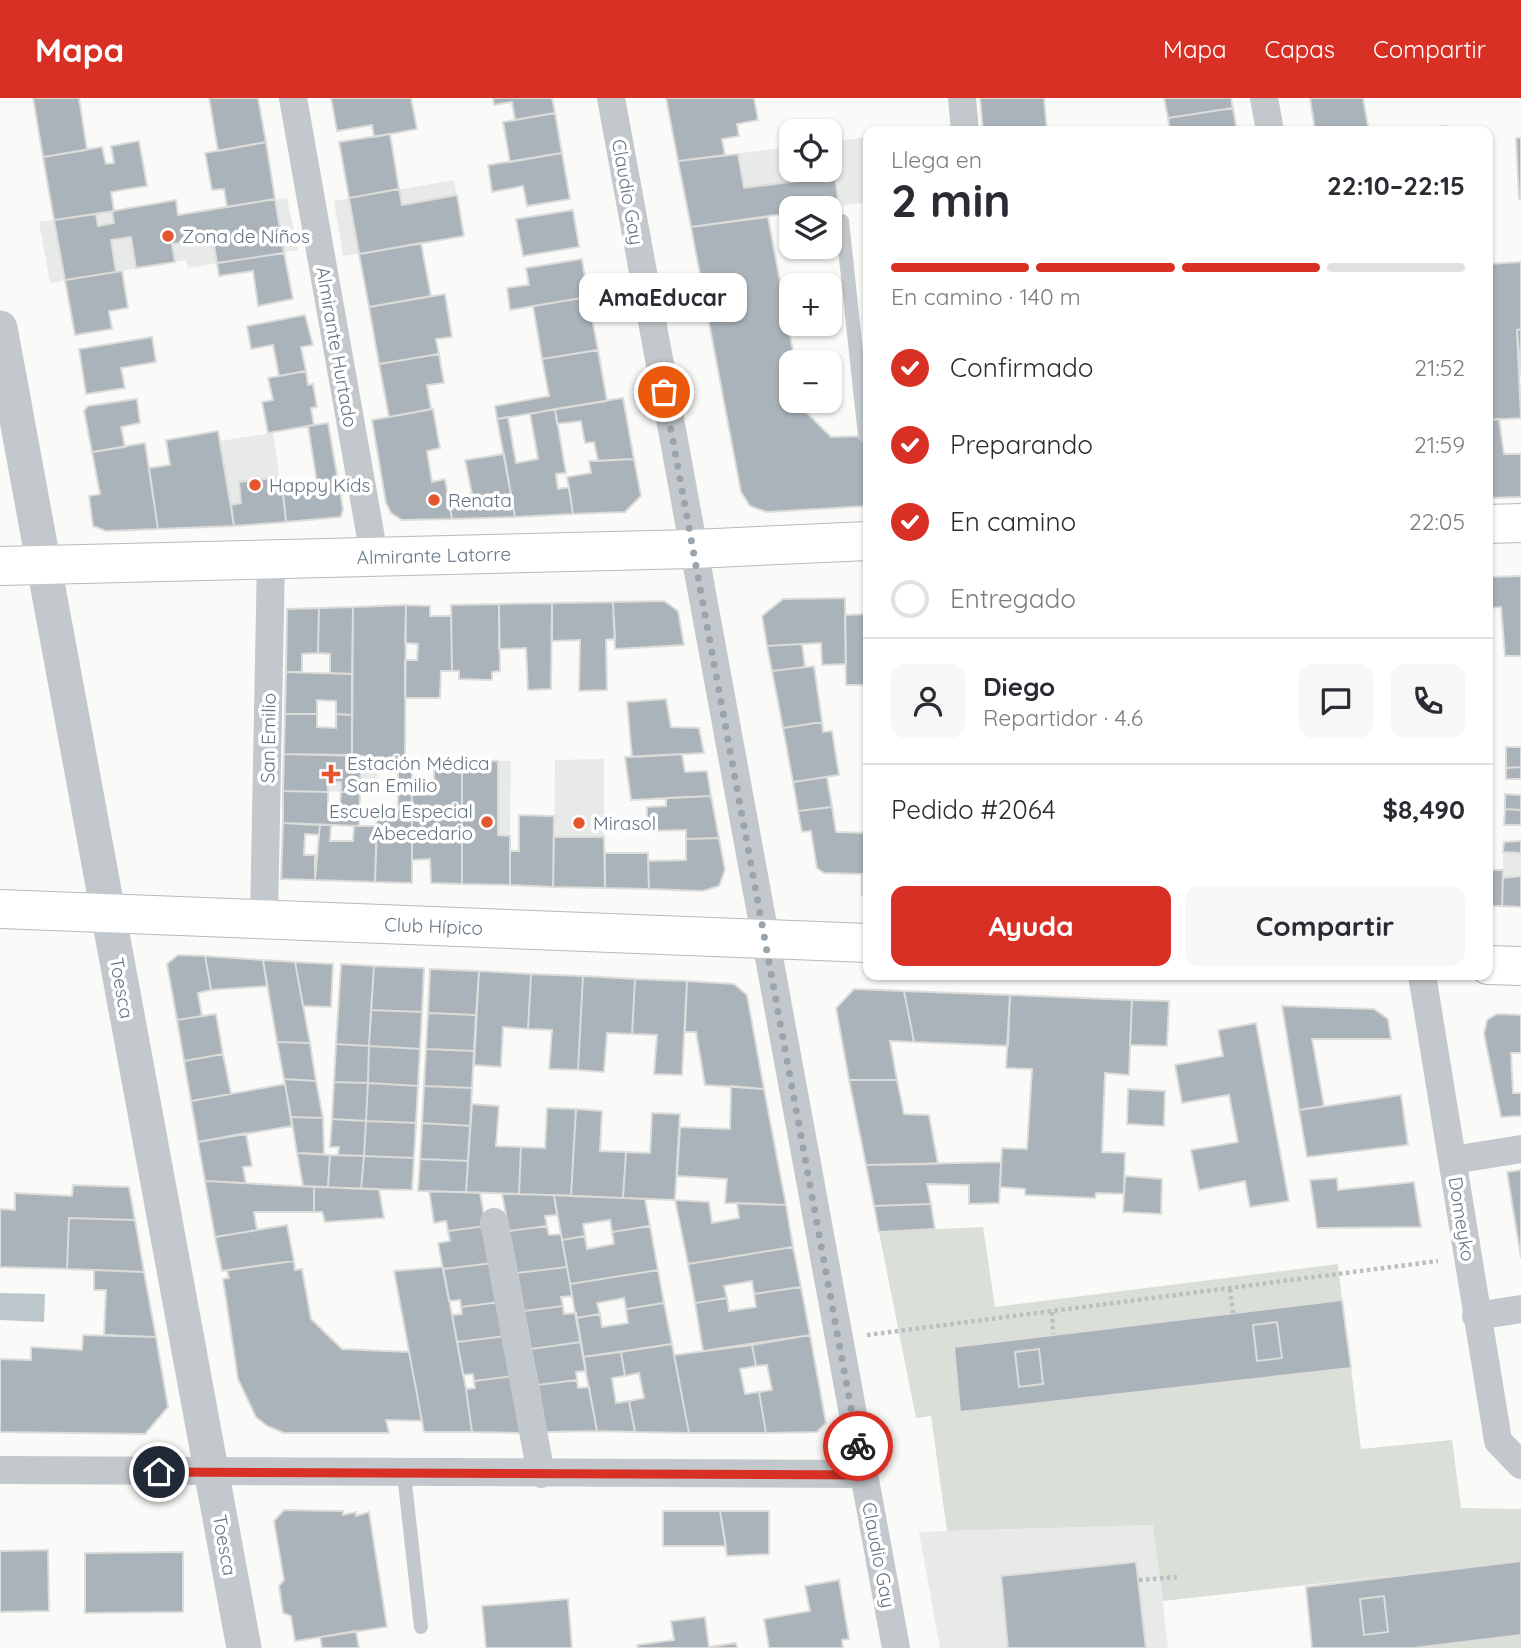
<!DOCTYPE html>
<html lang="es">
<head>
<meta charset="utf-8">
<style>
	body { margin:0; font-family:Quicksand,sans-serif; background:#f7f7f7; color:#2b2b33; height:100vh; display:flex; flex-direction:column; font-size:26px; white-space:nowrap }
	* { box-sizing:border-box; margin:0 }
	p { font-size:23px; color:#7c7c81 }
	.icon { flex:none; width:38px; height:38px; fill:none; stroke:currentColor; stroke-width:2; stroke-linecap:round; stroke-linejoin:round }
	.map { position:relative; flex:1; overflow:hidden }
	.drawer { position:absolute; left:863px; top:28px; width:630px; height:854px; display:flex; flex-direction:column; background:#fff; border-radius:14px; box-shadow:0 2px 5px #0004 }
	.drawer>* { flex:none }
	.fabs { position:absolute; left:779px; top:21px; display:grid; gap:14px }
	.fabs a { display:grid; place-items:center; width:63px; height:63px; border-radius:14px; background:#fff; box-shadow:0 2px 5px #0004; font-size:35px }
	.pin { position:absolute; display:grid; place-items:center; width:60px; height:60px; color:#fff; margin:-30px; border:4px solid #fff; border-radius:50%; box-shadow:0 2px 7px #0007 }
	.courier { position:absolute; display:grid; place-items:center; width:70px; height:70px; margin:-35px; border:5px solid #d93025; border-radius:50%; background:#fff; color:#222; box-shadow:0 2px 9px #0007 }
	.bubble { position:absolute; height:49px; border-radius:14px; background:#fff; box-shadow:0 2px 5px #0004; font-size:23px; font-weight:700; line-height:49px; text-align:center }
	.summary em { font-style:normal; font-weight:700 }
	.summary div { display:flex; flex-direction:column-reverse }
	.summary { display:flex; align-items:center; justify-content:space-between; height:119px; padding:0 28px }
	h1 { font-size:46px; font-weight:700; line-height:52px }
	.bar { display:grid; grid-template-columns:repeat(4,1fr); gap:10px 7px; align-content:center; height:84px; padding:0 28px }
	.bar i { height:9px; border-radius:5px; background:#e1e1e2 }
	.bar .selected { background:#d93025 }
	.bar p { grid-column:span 4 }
	.line { display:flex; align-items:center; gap:18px; padding:0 28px; border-top:2px solid #e1e1e2 }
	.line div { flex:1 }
	.round { display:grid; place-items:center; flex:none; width:74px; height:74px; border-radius:14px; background:#f7f7f7 }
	ol { padding:0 28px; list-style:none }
	li { display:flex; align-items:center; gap:21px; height:77px }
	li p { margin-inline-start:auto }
	li .icon { padding:7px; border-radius:50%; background:#d93025; color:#fff; stroke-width:4 }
	li:last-child { color:#7c7c81 }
	li i { width:38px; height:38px; border:4px solid #e1e1e2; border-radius:50% }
	.button { display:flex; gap:14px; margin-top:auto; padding:14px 28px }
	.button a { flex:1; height:80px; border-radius:14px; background:#d93025; color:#fff; font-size:28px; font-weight:700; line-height:80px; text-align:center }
	.button a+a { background:#f7f7f7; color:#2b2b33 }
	header { display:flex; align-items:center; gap:42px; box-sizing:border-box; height:98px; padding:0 35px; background:#d93025; color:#fff }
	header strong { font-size:33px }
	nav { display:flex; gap:38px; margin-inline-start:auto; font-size:24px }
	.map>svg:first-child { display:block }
</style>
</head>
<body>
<header>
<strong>Mapa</strong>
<nav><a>Mapa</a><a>Capas</a><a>Compartir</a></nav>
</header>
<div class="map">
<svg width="1521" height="1550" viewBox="0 0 1521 1550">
	<rect width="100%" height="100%" fill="#fafaf8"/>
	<path fill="#e8e9e9" d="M868,39V104L826,110H791V115L691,129L678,63L791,49V72H830V44Z
		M454,82L464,139L343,158L334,103Z
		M287,100L298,152L188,170L186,162L50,185L39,124L175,103L178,117Z
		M273,335L286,424L234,428L219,343Z
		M285,657L378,659L377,694L284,693Z
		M604,661V789H554L555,662Z
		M463,663H511L509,788L464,785Z
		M1503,754L1521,755V809L1488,808V772H1503Z
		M1154,1427L1168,1550H940L919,1434Z"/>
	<path fill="#dadfd7" d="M983,1129L995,1209L1338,1166L1342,1202L954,1249L961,1314L1351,1270L1361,1351L1452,1342L1461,1410L1521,1411V1463L1163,1503L1153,1427L947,1433L931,1318L916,1320L879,1134Z
		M1521,1537V1550H1414Z"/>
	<path fill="#bbc7cb" d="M0,1195L45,1196L44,1224L0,1222Z"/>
	<path fill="#aab3b9" stroke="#dcdcda" stroke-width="2" d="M33,0H79L87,52L43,59Z
		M209,0H258L266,44L218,53Z
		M331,0H411L417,31L374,39L372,27L337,33Z
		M493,0H552L555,15L515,22L512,4L494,7Z
		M666,0H754L758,22L737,26L739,38L722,41L725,57L678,63Z
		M980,0H1044L1047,33H983Z
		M1164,0H1231L1233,10L1168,20Z
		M1310,0H1363L1369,33H1315Z
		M1233,10L1237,33H1170L1168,20Z
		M555,15L562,55L510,64L503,24Z
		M1446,28L1447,33H1398Z
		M390,36L399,91L349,100L339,44Z
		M1516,40H1521V101H1519Z
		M139,43L147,88L111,94L114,113L54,122L43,59L102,49L106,66L114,65L111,48Z
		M266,44L275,101L227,109L224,91L212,92L205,55Z
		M562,55L570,101L527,108L523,88L492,94L488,67Z
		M738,56L744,90L835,78L839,108L791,110V115L691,129L678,63Z
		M399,91L402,107L457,97L464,138L359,156L349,100Z
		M275,101L284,155L217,165L213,140L172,146L175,164L136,170L131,139L111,142L116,174L65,182L54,122L96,116L98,128L114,125L112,113L176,102L178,117Z
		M573,112L579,149L523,158L516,121Z
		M768,119L795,264H791V303H802L803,311L831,339L868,338V408L767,414L750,408L741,394L691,129Z
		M421,145L431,198L369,209L359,156Z
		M284,155L293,201L258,208L253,173L219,178L217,165Z
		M582,161L588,199L510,212L507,190L529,187L526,170Z
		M1521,164V231L1517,232L1521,320L1488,322V166Z
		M122,173L128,210L109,213L112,231L75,237L65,182Z
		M445,196L452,239L436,241L439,256L379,266L369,209Z
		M588,199L598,252L542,261L533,208Z
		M305,217L313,247L301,249L306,273L279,278L273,247L251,251L247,228Z
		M1521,231V277L1517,232Z
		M152,239L156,264L121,270L125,290L86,296L79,251Z
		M598,252L607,303L497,321L495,308L549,298L542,261Z
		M439,256L444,285L427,287L431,311L389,319L379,266Z
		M306,273L308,287L313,286L317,309L311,310L314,327L268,335L262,304L273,302L268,280Z
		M623,300L634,361L598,363L594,344L585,345L581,323L557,326L555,311Z
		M137,301L140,325L121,329L125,349L92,354L84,313L88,308Z
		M433,311L440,350L427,353L432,384L445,381L452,421L402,422L391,415L386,405L372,322Z
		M555,311L566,375L556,376L558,391L569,389L573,416L515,419L497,321L508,319L516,365L538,361L530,316Z
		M1499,321L1504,356H1521V399L1488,400V322Z
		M328,325L343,411L341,419L286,424L283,394L318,391L308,328Z
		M218,333L234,428L158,431L149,370L170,367L166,342Z
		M145,345L158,431L106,433L93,428L89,398L100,396L92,354Z
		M504,356L515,419L452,421L448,400L472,396L465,362Z
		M634,361L641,398L625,414L573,416L567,379L591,375L589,363Z
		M281,379L286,424L234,428L231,407L241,405L239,384Z
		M1521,478V558H1505L1501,509L1488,510V479Z
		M845,500L846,566L822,567L821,545L767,548L762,518L783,501Z
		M664,503L678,513L684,547L615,551L613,504Z
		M613,504L615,541L606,542L607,592L579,593L580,542L552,543V505Z
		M552,505L551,591L528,592L526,550L499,551V506Z
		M499,506L500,573L492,574V582L459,581V573H452L451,507Z
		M406,507L405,663L352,657L353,509Z
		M406,507L430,508V518H451L452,573H441L440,600H405V562H417L418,546L405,545Z
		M353,509L352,576L330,575V556L318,555L319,510Z
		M319,510L318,555L302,556V574H286L287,511Z
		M868,516V587H846L845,517Z
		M802,546L805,569L772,573L767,548Z
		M814,568L822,624L783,630L772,573Z
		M286,574L352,576V617L336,616V603L317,602V616H285Z
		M666,601L671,629L699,630L704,655L632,659L627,604Z
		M285,616H317V629L336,630V616L352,617V657L284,656Z
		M822,624L823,634L832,633L839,677L793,684L783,630Z
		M1506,649H1521V669L1506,670Z
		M284,656L361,658L360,694H341V684H328V694L283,693Z
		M682,656L685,674L707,673L711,698L631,702L625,659Z
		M462,662L498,663V737L510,738V787L462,786Z
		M462,662V786L431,785L430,761L412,762V697L434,696V663Z
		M398,663H412V785L375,784L377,711L398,712Z
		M1521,669V681H1506V670Z
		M827,679L832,709L798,713L793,684Z
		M283,693L328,694V705H340L341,694H360L359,728L283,725Z
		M1505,696L1521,697V712L1505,711Z
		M711,698L719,740L686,741V732L647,733V709L666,708V700Z
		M832,709L836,734L868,735V797H862V776L824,775L817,770L811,733L802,734L798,713Z
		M1505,711L1521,712V727H1504Z
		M519,717L554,718L553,789L510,787V753H519Z
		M283,725L320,727L319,737L305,736L304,757H315V782L281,781Z
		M320,727H331L330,743H353L354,728H377L375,784L315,782Z
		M554,739H604L605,790L553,789Z
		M719,740L725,772L719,788L703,793L649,791L648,763L686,762V741Z
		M1521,743V755L1503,754L1504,744Z
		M605,755H648L649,791L605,790Z
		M1488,772H1503L1502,808H1488Z
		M1521,778V809L1502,808L1503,780Z
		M178,857L205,858L211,892L198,895L202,918L177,922L167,866Z
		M205,858L263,862L267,888L211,892Z
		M263,862L295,864L310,945L277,944Z
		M295,864L333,866L331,909L303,908Z
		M341,866L374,868L369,948L336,946Z
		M374,868L424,870L422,914L371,912Z
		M430,871L479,873L476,917L428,915Z
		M479,873L531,876L528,931L503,929L501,969L474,967Z
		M531,876L583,878L578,972L549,971L552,932L528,931Z
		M583,878L635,881L632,936L607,935L604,974L578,972Z
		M635,881L687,883L682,977L654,976L657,937L632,936Z
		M687,883L734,886L747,897L764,991L705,987L696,934H685Z
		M854,891L904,893L914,944L890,943L897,982H849L836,910Z
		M904,893L1010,897L1008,948L914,944Z
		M1010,897L1132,902L1129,977L1105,975L1102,1054L1125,1055L1124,1096L1096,1095L1095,1100L1025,1097V1091L1000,1089L1002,1050L1027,1051L1032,971L1006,970Z
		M1132,902L1169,903L1167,948L1130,947Z
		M1282,908L1374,911L1388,921L1391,941H1312L1324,1008L1299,1012Z
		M371,912L422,914L420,951L369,948Z
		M428,915L476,917L474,953L426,951Z
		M216,916L223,956L184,963L177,922Z
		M1497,916L1521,917V955H1511L1513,995H1521V1018L1501,1019L1484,936L1487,922Z
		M1256,925L1289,1103L1250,1109L1245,1083L1199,1092L1191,1052L1238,1044L1229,997L1182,1005L1175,967L1223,958L1218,932Z
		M277,944L310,945L316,983L284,981Z
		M336,946L369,948L368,985L334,984Z
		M369,948L420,951L418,988L368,985Z
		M426,951L474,953L472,990L424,988Z
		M223,956L231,996L191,1003L184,963Z
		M284,981L316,983L323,1020L291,1019Z
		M849,982H897L904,1016L929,1017L938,1066L866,1067Z
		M334,984L368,985L366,1023L332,1021Z
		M368,985L418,988L416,1025L366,1023Z
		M285,986L292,1028L198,1044L191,1003Z
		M424,988L472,990L470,1028L422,1025Z
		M731,988L764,991L786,1107L725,1105L727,1081L677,1078L680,1029L730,1031Z
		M1128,991L1165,993L1164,1028L1127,1026Z
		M1401,997L1408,1047L1307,1059L1299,1012Z
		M472,1006L499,1008L496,1048L521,1049L519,1096L466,1094Z
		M547,1010L576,1011L571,1098L519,1096L521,1049L545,1050Z
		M576,1011L602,1013L600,1053L626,1054L623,1100L571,1098Z
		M652,1015L680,1016L675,1102L623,1100L626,1054L650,1055Z
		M291,1019L323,1020L324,1056L297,1055Z
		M332,1021L366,1023L364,1058L338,1057L339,1049H330Z
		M366,1023L416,1025L414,1060L364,1058Z
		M422,1025L470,1028L468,1063L420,1061Z
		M246,1035L252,1068L243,1069L246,1085L205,1083L198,1044Z
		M297,1055L330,1057L328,1089L303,1088Z
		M330,1057L364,1058L361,1091L328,1089Z
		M364,1058L414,1060L412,1092L361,1091Z
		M420,1061L468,1063L466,1094L418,1093Z
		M1001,1064L999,1105L969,1106V1087L927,1086L931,1106L874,1108L866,1067Z
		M1521,1072V1160L1507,1074Z
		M1125,1078L1162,1081L1161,1116L1123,1114Z
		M1337,1080L1338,1092L1414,1084L1421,1129L1317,1130L1310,1082Z
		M205,1083L314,1089V1114H254L257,1132L215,1139Z
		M73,1087L129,1089L135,1122L69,1120L67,1171L0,1169V1111L15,1112V1095L72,1098Z
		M314,1089L379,1091L384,1120L325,1124L322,1114H314Z
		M429,1093L480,1095L486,1128L448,1133L446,1123L434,1125Z
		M502,1096L554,1097L557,1117L545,1118L547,1128L509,1133Z
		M554,1097L645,1101L650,1128L612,1134L610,1122L583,1126L585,1138L562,1142Z
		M675,1102L709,1104L712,1125L739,1120L737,1105L786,1107L793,1149L688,1166Z
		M931,1106L935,1131L879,1134L874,1108Z
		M69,1120L135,1122L144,1174L67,1171Z
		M287,1127L294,1163L222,1173L215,1139Z
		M486,1128L493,1165L443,1171L438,1145L450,1143L448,1133Z
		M547,1128L549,1137L561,1136L567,1169L517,1175L509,1133Z
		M650,1128L658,1172L570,1186L562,1142L585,1138L587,1151L614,1146L612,1134Z
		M793,1149L801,1189L754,1196L752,1183L724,1188L727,1200L695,1205L688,1166Z
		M294,1163L295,1172L302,1171L311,1221L342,1251L409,1254L422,1323L386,1322L389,1335H284L267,1328L256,1319L238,1281L223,1181L229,1180L227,1172Z
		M493,1165L500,1204L461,1209L460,1202L449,1203L443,1171Z
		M443,1169L466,1291L472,1334H424L394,1173Z
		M567,1169L572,1198L561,1199L563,1208L524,1213L517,1175Z
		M94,1172L144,1174L156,1239L104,1237L106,1192H94Z
		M658,1172L664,1205L626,1211L624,1200L597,1205L600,1216L576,1220L570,1186Z
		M801,1189L810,1237L703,1253L695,1205L727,1200L729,1213L756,1209L754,1196Z
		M1342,1202L1351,1270L960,1314L954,1249Z
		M500,1204L506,1238L457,1244L452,1217L462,1216L461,1209Z
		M664,1205L672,1246L583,1259L576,1220L600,1216L602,1229L628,1225L626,1211Z
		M563,1208L564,1216L576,1215L581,1244L531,1251L524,1213Z
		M1277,1224L1282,1260L1257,1263L1253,1227Z
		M83,1237L156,1239L168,1309L145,1336L0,1334V1261L31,1262V1249L82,1252Z
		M810,1237L826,1325L817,1334L766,1335L759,1294L772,1292L767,1267L756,1268L752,1247Z
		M506,1238L514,1278L474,1283L473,1276L463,1277L457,1244Z
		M581,1244L586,1273L576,1274L577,1282L538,1287L531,1251Z
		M672,1246L689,1335L635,1334L629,1303L644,1300L639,1275L625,1278L621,1254Z
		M752,1247L756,1268L740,1271L745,1296L759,1294L766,1335H689L674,1257Z
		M1039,1251L1043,1286L1019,1289L1015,1254Z
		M621,1254L625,1278L612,1280L616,1305L629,1303L635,1334L597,1333L583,1259Z
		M514,1278L523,1335L472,1334L466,1291L475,1290L474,1283Z
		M577,1282L578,1290L589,1289L597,1333L546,1334L538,1287Z
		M284,1412L343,1413V1417L356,1414V1418L369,1414L387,1529L295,1543L291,1518L283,1515L279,1488L284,1482L274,1423Z
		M663,1413H720L726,1448H663Z
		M720,1413H769V1456L727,1458Z
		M48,1452L49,1513L0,1514V1453Z
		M183,1454V1514L85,1515V1455Z
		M1521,1463V1537L1414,1550H1312L1306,1489Z
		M1136,1464L1146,1550H1008L1001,1478Z
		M839,1482L849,1541L842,1542L843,1550H769L764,1521L810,1513L805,1488Z
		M1384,1498L1388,1534L1364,1537L1360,1501Z
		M568,1501L572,1550H486L482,1508Z
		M705,1519L709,1549L736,1545L737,1550H638L637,1547L674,1542L671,1523Z
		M356,1533L359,1550H322L320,1539Z"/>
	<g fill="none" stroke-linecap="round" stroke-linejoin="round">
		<g stroke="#b3babf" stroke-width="40">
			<g id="secondary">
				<path d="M1488,426L1521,425"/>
				<path id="s1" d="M0,468L693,451L868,443"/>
				<path id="s2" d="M0,811L868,845"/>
				<path d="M1488,867L1521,868"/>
			</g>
		</g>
		<path stroke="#bbbfc2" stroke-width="4.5" stroke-dasharray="3.5 3.5" stroke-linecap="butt" d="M1230,1191L1233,1215
			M1052,1214L1053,1236
			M867,1237L1438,1163
			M1139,1482L1177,1479"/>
		<path stroke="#c3c8cc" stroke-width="14" d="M842,123L865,338
			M404,1376L421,1529"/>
		<path stroke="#c3c8cc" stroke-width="28" d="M293,0L374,457
			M611,0L896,1550
			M962,0L965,33
			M1264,0L1270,33
			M264,820L271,460
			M1422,877L1496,1330L1498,1343L1521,1367
			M1453,1062L1521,1051
			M494,1124L541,1376
			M1476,1218L1521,1211
			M0,1372L864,1376"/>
		<path stroke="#c3c8cc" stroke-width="35" d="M0,230L244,1550"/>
		<use href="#secondary" stroke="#fff" stroke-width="38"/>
	</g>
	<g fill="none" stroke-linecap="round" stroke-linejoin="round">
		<path stroke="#99a4ac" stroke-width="7" stroke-dasharray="0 12.6" d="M664,294L858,1348"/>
		<path stroke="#d93025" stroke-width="9" d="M159,1374L864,1377L858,1348"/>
	</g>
	<g fill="#e4572e" stroke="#fff" stroke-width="2.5">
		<circle cx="168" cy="138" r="7"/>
		<circle cx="255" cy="387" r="7"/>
		<circle cx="434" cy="402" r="7"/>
		<path d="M327.5 665.5h7v7h7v7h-7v7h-7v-7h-7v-7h7z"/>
		<circle cx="487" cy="724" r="7"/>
		<circle cx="579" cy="725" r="7"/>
	</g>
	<g text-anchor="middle" stroke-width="7" stroke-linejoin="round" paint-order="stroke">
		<g font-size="19" fill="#657683" stroke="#fff">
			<text transform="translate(628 94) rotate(80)" y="7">Claudio Gay</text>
			<text transform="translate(337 249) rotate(80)" y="7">Almirante Hurtado</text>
			<text dy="7" stroke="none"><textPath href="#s1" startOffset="434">Almirante Latorre</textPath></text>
			<text transform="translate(268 640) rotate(-89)" y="7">San Emilio</text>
			<text dy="7" stroke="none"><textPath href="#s2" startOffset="434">Club Hípico</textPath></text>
			<text transform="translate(122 890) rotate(80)" y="7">Toesca</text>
			<text transform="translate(1462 1121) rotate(81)" y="7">Domeyko</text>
			<text transform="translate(225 1447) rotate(80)" y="7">Toesca</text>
			<text transform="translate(879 1457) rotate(79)" y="7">Claudio Gay</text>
		</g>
		<g font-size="19" fill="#657683" stroke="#fff" text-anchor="start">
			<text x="182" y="145">Zona de Niños</text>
			<text x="269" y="394">Happy Kids</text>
			<text x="448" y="409">Renata</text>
			<text x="347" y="672">Estación Médica<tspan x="347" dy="22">San Emilio</tspan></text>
			<text x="473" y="720" text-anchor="end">Escuela Especial<tspan x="473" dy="22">Abecedario</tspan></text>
			<text x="593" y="732">Mirasol</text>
		</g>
	</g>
</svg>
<div class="fabs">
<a><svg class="icon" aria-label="locate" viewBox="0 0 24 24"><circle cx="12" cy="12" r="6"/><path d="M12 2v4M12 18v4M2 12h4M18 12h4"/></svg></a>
<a><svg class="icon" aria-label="layers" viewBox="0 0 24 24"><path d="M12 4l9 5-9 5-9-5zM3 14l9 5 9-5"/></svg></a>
<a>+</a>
<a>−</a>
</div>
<div class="pin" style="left:664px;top:294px;background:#ea580c"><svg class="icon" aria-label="bag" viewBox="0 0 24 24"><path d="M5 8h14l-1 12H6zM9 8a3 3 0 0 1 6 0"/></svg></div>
<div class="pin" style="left:159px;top:1374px;background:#1f2937"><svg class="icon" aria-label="home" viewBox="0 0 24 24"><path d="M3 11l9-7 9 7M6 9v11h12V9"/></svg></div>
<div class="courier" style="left:858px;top:1348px"><svg class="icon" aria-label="bike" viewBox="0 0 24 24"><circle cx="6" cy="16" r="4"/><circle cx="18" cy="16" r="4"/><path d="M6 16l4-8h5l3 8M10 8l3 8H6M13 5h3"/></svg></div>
<div class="bubble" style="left:579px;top:175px;width:168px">AmaEducar</div>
<section class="drawer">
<div class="summary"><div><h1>2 min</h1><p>Llega en</p></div><em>22:10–22:15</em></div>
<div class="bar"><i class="selected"></i><i class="selected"></i><i class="selected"></i><i></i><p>En camino · 140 m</p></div>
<ol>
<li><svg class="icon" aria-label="check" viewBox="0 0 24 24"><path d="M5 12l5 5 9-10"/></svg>Confirmado<p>21:52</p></li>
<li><svg class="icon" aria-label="check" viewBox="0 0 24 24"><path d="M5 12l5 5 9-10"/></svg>Preparando<p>21:59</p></li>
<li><svg class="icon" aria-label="check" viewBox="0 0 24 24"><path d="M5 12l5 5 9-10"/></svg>En camino<p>22:05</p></li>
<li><i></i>Entregado</li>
</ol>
<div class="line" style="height:126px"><a class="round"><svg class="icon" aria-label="person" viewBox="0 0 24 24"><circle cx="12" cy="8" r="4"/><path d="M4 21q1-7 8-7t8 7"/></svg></a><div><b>Diego</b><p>Repartidor · 4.6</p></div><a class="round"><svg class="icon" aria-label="chat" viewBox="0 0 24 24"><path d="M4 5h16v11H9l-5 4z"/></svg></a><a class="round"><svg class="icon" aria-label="phone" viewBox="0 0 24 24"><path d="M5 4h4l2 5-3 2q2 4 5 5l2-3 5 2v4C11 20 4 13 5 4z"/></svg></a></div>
<div class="line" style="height:91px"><div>Pedido #2064</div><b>$8,490</b></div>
<div class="button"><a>Ayuda</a><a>Compartir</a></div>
</section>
</div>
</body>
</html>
